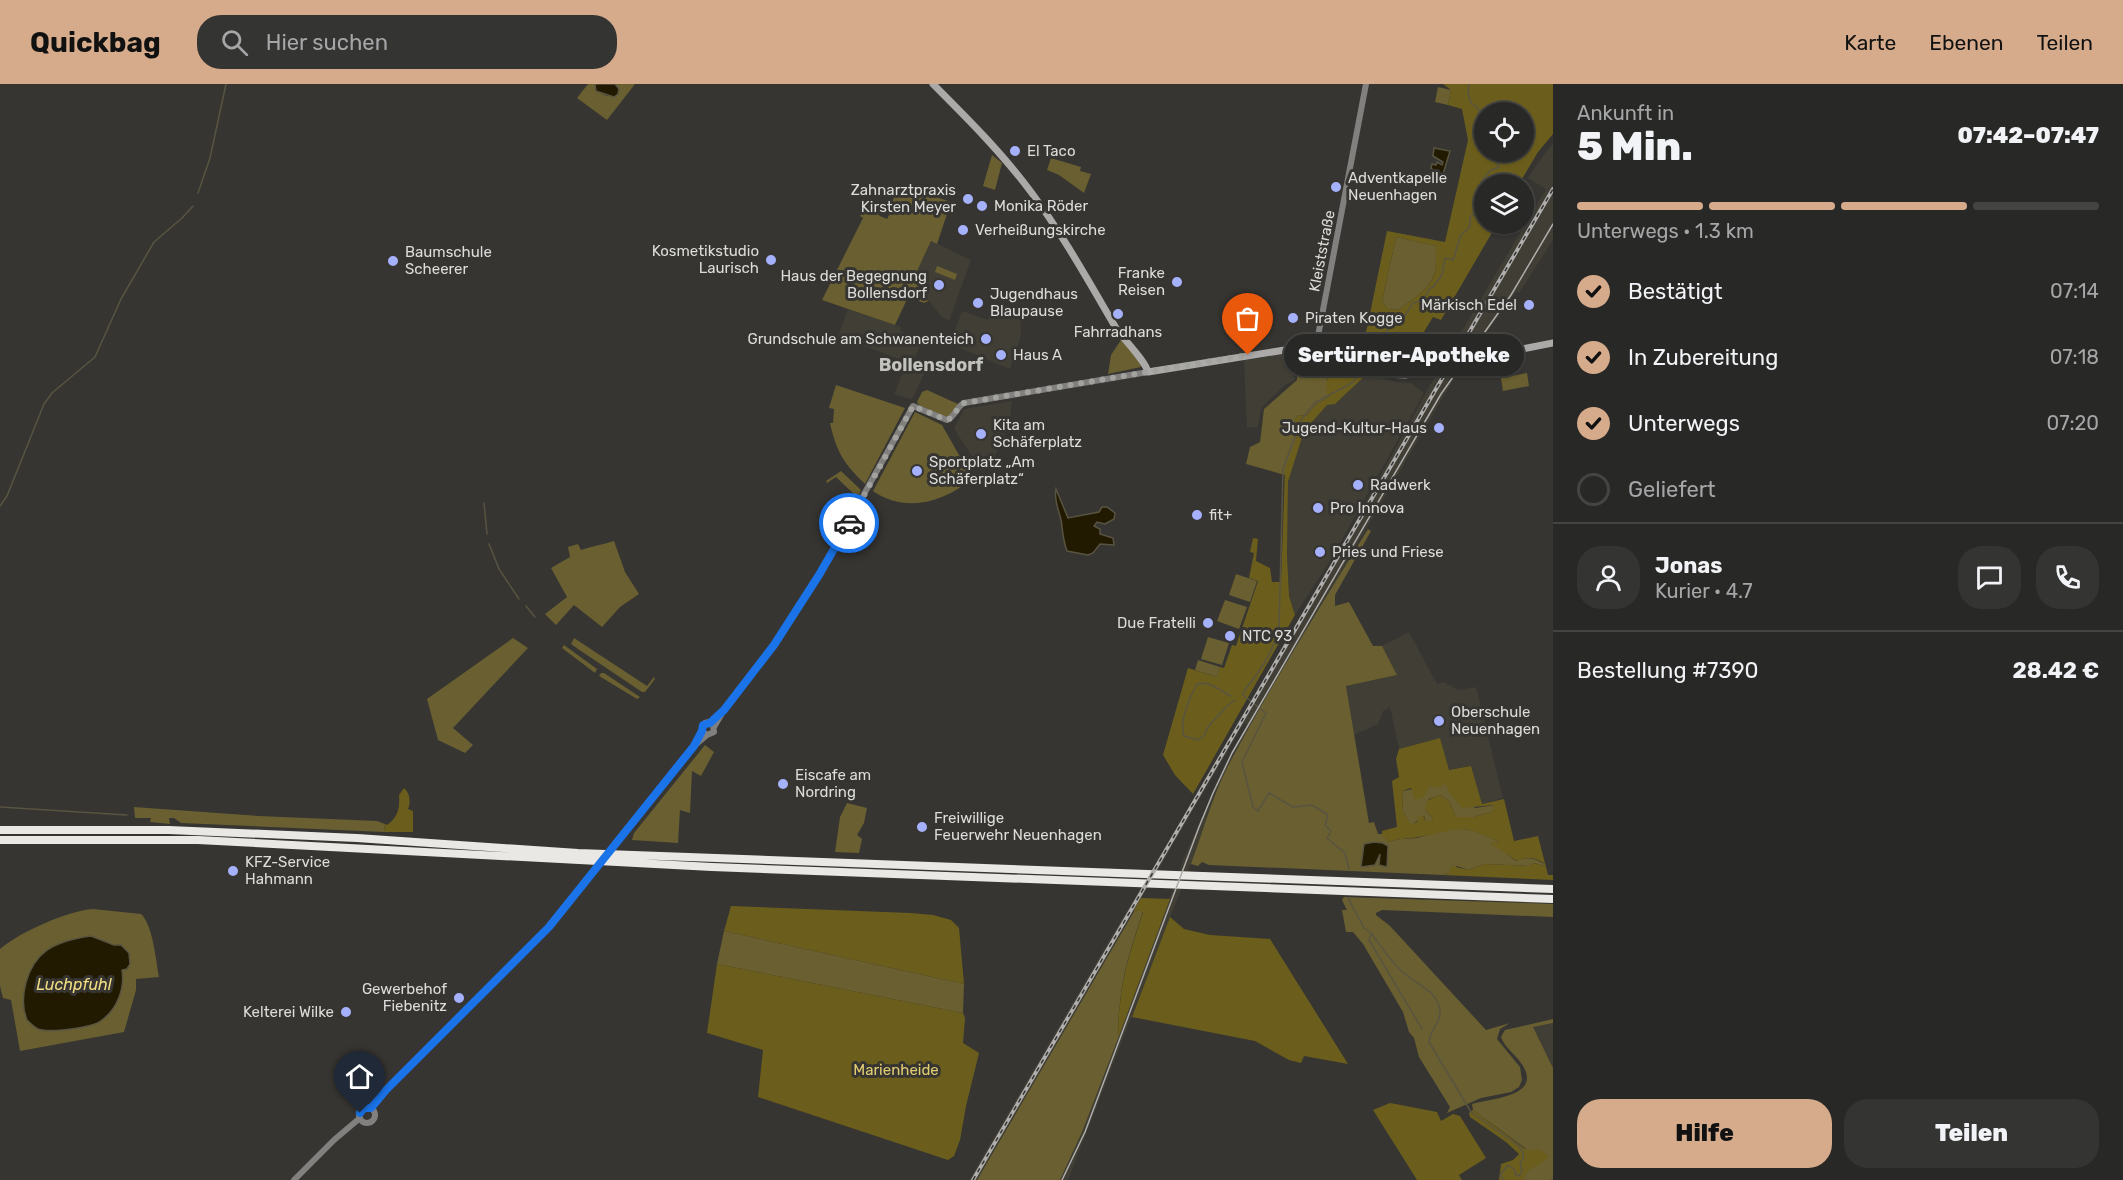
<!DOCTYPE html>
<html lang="de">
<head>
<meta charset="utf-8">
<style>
	body { margin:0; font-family:Rubik,sans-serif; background:#343432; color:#f1f3f6; height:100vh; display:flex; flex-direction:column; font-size:22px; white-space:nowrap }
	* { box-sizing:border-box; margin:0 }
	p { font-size:20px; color:#a5a6a7 }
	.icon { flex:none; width:33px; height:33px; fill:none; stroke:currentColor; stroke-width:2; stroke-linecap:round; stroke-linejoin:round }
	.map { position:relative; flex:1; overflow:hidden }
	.details { display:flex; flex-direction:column; background:#282826; width:570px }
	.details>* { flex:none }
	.controls { position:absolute; left:1474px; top:18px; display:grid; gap:12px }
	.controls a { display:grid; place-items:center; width:60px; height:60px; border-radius:50%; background:#282826; box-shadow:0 2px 4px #0004,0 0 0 2px #444443; font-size:30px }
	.pin { position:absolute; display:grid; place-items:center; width:51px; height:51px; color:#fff; margin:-62px -26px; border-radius:50% 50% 50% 0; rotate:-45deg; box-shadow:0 0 6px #0007 }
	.pin .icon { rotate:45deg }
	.courier { position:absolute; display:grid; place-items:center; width:60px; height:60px; margin:-30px; border:4px solid #1a73e8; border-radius:50%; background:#fff; color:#222; box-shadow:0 2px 8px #0007 }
	.bubble { position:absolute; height:42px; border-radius:21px; background:#282826; box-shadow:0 2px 4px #0004,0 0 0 2px #444443; font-size:20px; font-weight:800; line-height:42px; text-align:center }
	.head em { font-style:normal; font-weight:800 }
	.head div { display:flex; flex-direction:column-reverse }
	.head { display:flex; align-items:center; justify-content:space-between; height:102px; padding:0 24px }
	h1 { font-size:39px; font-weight:800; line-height:45px }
	.bar { display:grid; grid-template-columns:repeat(4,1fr); gap:9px 6px; align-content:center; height:72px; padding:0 24px }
	.bar i { height:8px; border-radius:4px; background:#444443 }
	.bar .selected { background:#d6ab8b }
	.bar p { grid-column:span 4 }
	.line { display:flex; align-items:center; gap:15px; padding:0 24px; border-top:2px solid #444443 }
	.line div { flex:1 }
	.round { display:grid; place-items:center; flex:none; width:63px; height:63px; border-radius:24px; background:#343432 }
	ol { padding:0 24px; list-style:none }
	li { display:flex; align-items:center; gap:18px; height:66px }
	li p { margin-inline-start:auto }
	li .icon { padding:6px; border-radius:50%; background:#d6ab8b; color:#111; stroke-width:4 }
	li:last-child { color:#a5a6a7 }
	li i { width:33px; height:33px; border:3px solid #444443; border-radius:50% }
	.button { display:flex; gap:12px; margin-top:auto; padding:12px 24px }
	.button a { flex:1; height:69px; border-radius:24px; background:#d6ab8b; color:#111; font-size:24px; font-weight:800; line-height:69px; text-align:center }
	.button a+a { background:#343432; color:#f1f3f6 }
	header { display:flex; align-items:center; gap:36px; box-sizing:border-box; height:84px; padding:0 30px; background:#d6ab8b; color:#111 }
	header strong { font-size:28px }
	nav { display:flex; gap:33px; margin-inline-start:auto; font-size:21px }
	.search { width:420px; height:54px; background:#343432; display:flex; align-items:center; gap:15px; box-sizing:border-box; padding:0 21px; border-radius:24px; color:#a5a6a7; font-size:22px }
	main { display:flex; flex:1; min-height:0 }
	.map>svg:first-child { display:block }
</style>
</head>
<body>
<header>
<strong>Quickbag</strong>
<div class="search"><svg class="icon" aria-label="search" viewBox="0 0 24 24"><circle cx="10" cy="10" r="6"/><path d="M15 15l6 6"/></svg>Hier suchen</div>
<nav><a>Karte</a><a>Ebenen</a><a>Teilen</a></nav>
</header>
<main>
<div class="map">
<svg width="1553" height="1096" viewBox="0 0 1553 1096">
	<rect width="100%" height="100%" fill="#363532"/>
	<path fill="#403e35" d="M1553,60V156L1519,209L1517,207L1460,284L1228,682L1211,720L1191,780L1068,1096H1060L1082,1048L1119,952L1184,774L1225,681L1247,642L1244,639L977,1096H969L1107,860L1177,744L1355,438L1430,301L1546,105L1528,94L1547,66Z
		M931,157L971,176L949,237L942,233L913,197Z
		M848,225L901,243L900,247L923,255L912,280L838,252Z
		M962,227L988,236L989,227L1001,230L1020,227L1021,251L1010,285L950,260Z
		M1289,269L1293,270L1295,296L1284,302L1261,324L1258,343L1247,344L1244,276Z
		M906,281L925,288L913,314L910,315L894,310Z
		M1367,290L1396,298L1411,299L1424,309L1330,477L1295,531L1289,512L1287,471L1288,398L1304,347L1327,320H1335Z
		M1012,317L1010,335L999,365L993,374L981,386L954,345L964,325Z
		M1409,548L1437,600L1444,598L1458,606L1476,603L1503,714L1482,720L1471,682L1449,686L1440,654L1399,665L1390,623L1383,627L1378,640L1354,651L1346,602L1397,591L1382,562Z
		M1553,939V984L1532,943Z"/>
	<path fill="#695f30" d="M588,0H595L596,7L607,12L619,5L615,0H635L607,36L577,14Z
		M1438,3L1451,6L1448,21L1435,18Z
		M992,71L1002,79L995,106L983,102Z
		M1051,74L1081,83L1080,87L1091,90L1084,109L1059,91L1047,86Z
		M900,101L951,118L937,160L931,157L913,196L928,217L924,219L908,213L895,241L822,216L863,134L860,132L868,122L880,132L887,135L894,122L891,120Z
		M1396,153L1437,162C1435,170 1437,179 1435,187C1431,206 1412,215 1399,226L1388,225L1382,218Z
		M937,182L957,190L955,196L935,188Z
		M1121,256L1139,277L1141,283L1108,290L1111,271Z
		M1313,272L1323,275C1328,288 1326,299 1329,313L1317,320L1306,332L1298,331L1295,336L1299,346L1285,391L1246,380L1250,363L1260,358L1264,325L1297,296V282Z
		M1527,289L1529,302L1503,307L1501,294Z
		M836,301L905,324L865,400C844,380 836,367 830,339H833L834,325L829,324Z
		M927,306L958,320L952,331L945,333L919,321L917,318L922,308Z
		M915,328L942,341L972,394C945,419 904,429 873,407Z
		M841,387L861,406L859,411L855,410L857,413L836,393L827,399L826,397Z
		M1368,445L1371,447L1335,511V522L1349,518L1373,562H1382L1397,591L1346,602L1369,739L1374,738L1378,750H1382L1383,753H1385L1389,758C1399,754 1407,755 1417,754C1426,752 1435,748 1444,746C1465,742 1479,748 1497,757L1499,764L1516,777C1528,772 1534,774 1545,780L1544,782L1534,779L1529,782L1485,780L1468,786L1457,782L1449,789L1443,791L1209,781L1202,778L1198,782L1191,780C1203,747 1212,713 1228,682C1271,601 1320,523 1368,445Z
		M614,457L625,488L639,510L620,523L602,543L574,521L556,541L545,530L567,513L551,484L570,473L568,463L578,460L581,466C592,462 602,461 614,457Z
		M1236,490L1257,497L1250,518L1229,511Z
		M1225,516L1247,523L1239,545L1217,537Z
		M1208,553L1229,559L1222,581L1201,575Z
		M513,554L528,564L453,644L473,661L465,669L438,656L427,615Z
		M574,554L647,602L654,593L655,595L645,608H642L578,565L571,560Z
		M564,561L597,585L595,589L562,564Z
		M1198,576L1220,583L1217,593L1195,586Z
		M601,589H604L640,613L637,615L599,592Z
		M705,661L714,668L701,692L692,687L690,729L680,726L678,759L632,756L634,749Z
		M1446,699L1475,724L1495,721L1492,728L1473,733H1456L1449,717L1440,711L1429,715L1425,726L1433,734L1431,738H1426L1424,732L1411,741L1403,728L1402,707Z
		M847,719L867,724L864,739L857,751L862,755L859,769L835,768L840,733Z
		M134,723L259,732L377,737L385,740L384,748L181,739L174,734H169L170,740L150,738L151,734H135Z
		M1344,813L1553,820V833L1382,826L1376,829V831L1390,842L1486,946L1510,939L1500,945L1497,955L1520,983L1522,996L1519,1003L1511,1008L1481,1014L1440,1032L1447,1029L1450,1023L1419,973L1414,954L1409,948L1403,928L1363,860L1353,848H1346L1342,826H1347L1342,816Z
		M93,825L141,830C153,841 156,877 159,893L136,895V906L124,948L20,967L11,916L3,914L0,902V865C20,848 67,827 93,825Z
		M1135,826L1143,827C1133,859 1123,885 1120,919C1119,931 1117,941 1119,952L1082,1048L1060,1096H977Z
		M724,847L964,900L963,929L717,880Z
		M1553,935V939L1533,943L1553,984V1096H1522L1527,1087L1534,1082L1525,1064L1473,1026L1472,1020C1490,1014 1545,1013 1521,979C1515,970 1505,964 1501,953L1505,946Z"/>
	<path fill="#6b5e1c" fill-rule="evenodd" d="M1443,0H1553V50L1538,68L1519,100H1485V140H1497L1441,236L1433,233L1403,282L1398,287H1395L1357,275L1367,244L1387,147L1445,158L1468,56L1462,25L1448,21L1451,6ZM1485,28H1524V68H1485ZM1396,153L1436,162C1435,170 1437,179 1435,187C1431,206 1412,215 1399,226L1388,225L1382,218Z
		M1323,275L1367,290L1335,320L1327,321L1304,347L1288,398L1287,471L1289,512L1295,531L1193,710L1175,691L1163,671L1188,584L1217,593L1220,583L1224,584L1232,561L1236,562L1258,497L1249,494L1254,469L1250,468L1253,454L1258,455L1256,477L1270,484L1272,498H1281L1285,386L1299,347L1295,336L1298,331L1306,332L1317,320L1329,313C1323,301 1329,296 1328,286C1327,282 1325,279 1323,275Z
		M1440,654L1449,686L1471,682L1482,720L1504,715L1514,757L1538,752L1548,791H1553V796L1443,791L1449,789L1452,782L1468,786L1485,780L1529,782L1534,779L1544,782V779C1534,774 1528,772 1517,777L1491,760L1492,758L1498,759L1497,757C1456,737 1458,747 1418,753C1408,755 1399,754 1389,758L1385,753H1382V747L1397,743L1392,697L1399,693L1396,675L1399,665ZM1446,700L1449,708L1462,724L1494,721L1492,728L1473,733H1456L1449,717L1440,711C1432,714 1424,716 1425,726L1433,734L1431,737H1426L1423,732L1418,733L1417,738L1411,740L1403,728L1402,707L1411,704L1415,715H1421L1426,709L1429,702L1436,704Z
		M404,704C410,709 411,718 408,725L413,727V748H384L385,740L387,741C398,733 400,724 399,711Z
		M1141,814L1170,815L1119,952C1117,941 1119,931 1120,920C1123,886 1133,860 1143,828L1134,826Z
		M731,822L910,829L933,831L951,836L959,844L964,900L724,847Z
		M1170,833L1184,845L1210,851L1270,855L1348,980L1304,972L1301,979L1289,976L1255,957L1132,933Z
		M717,880L963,929L965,934L963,959L979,969L966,1022L960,1056L954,1072L948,1076L758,1013L763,966L707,949Z
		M1390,1019L1437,1028L1441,1037L1453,1030L1460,1032L1486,1074L1459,1091L1462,1096H1417L1373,1026Z
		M1473,1026L1528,1067L1539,1065L1549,1072C1540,1083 1530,1081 1522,1096H1499L1501,1080L1513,1076L1519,1070L1506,1058L1470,1033L1469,1029Z"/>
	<path fill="#211a00" stroke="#595441" stroke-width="1.5" d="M595,0H615L619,5L618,10L614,13L596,7Z
		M1434,64L1450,67L1443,90L1433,93L1430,91L1434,87L1431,84L1432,80L1436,81L1437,78L1442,81L1443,78L1433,72Z
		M1056,405L1068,434L1099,428L1102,423H1107L1115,429L1114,435L1105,440L1097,438L1094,442L1100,445V450L1113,454L1114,461L1100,460L1093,469L1088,471L1067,467C1064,459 1063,452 1062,443C1062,431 1053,419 1056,405Z
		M1374,758L1383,759L1388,762L1387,783L1379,781L1380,770L1375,781L1361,783L1364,760Z
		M91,852L114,861H121L129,869L130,880L127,885L122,886C125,905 117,925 102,936C93,944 50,949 38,945C34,943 30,939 27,936C18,914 27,881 46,867C58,858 76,854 91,852Z"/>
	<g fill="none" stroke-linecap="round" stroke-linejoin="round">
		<path stroke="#595441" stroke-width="1.5" d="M1469,0L1468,8L1471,19L1478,24L1480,31L1485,34
			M1491,28L1493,26L1496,28
			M198,109L210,74L226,0
			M1366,281L1372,266L1387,250V240L1391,235L1404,233L1413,219L1424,215L1429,205L1433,203L1442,191L1445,174L1453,176L1461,151L1470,143V134L1476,126L1483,95L1490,87L1499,83L1494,75V68
			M484,419L487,450
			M0,422L7,412L44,320L52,309L95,273L121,215L154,158L182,134L193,122
			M489,460L499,485L519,515
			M526,522L535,533
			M1231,612C1220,607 1209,596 1197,600C1190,613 1179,637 1184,652L1198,656L1204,652L1208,643L1225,624L1235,616
			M0,723L127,731
			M1349,785L1345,769L1327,754L1331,747L1325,741L1328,731L1312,721L1293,723L1269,709L1258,727L1253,723L1242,678L1266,629L1243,611L1244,607C1261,586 1271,571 1279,546L1283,385L1301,336L1316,318L1352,299L1364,285
			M1348,814L1364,844L1371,849C1381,862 1391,878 1404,889C1418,902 1439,907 1440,928C1441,939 1429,947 1429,958L1471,1028L1519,1062L1523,1068V1076L1520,1078L1522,1088L1519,1092L1516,1091L1514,1085L1508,1081L1500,1091L1504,1096
			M1371,850L1369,856L1422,945
			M1551,1096L1553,1095"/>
		<path stroke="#81807f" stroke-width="6" d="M1315,268L1366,0
			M714,643L724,626L774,561L819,491L913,322L947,336C956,332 956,323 964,319L1148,288
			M620,754L694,662L707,651L714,648L713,641L709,638L705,639L702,644L703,648L707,651
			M359 1031a8 8 0 1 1 16 0a8 8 0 1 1-16 0Z
			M371,1024L386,1006L544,848L588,794
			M294,1096L334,1056L360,1034"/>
		<path stroke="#abaaa8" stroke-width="7" d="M933,0C968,35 1002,69 1031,108C1063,151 1089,198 1116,244C1124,256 1145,276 1148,288L1291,265L1319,269L1385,290L1405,291L1496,270L1553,259"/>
		<path stroke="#e9e8e5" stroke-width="8" d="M0,746H169L357,754L578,769L1553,805
			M0,756H198L712,783L1553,815"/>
		<path stroke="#afaeac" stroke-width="1.5" d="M1062,1096L1085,1048L1199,743L1213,709L1232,669L1441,310L1511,211L1553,140"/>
		<g stroke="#afaeac" stroke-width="4">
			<path id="rail" d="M973,1096L1553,105"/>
		</g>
		<use href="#rail" stroke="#363532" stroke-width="1.5" stroke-dasharray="4.5" stroke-linecap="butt"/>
		<path stroke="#81807f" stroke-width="6" d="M588,794L620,754"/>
	</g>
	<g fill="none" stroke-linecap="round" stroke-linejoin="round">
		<path stroke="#a2a29f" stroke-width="6" stroke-dasharray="0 10.8" d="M849,439L913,322L947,336C956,332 956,323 964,319L1248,271"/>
		<path stroke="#1a73e8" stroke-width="8" d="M360,1029L364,1024H371L386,1006L549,843L694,662L702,647L703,641L710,639L724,626L774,561L819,491L849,439"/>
	</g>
	<g fill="#a6b1fc" stroke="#363532" stroke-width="2">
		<circle cx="1015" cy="67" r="6"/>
		<circle cx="1336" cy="103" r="6"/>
		<circle cx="968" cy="115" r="6"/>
		<circle cx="982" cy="122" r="6"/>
		<circle cx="963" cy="146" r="6"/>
		<circle cx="771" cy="176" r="6"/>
		<circle cx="393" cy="177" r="6"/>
		<circle cx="1177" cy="198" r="6"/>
		<circle cx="939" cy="201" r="6"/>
		<circle cx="978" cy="219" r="6"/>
		<circle cx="1529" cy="221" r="6"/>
		<circle cx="1118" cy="230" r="6"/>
		<circle cx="1293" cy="234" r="6"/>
		<circle cx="986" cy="255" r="6"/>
		<circle cx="1001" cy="271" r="6"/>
		<circle cx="1439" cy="344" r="6"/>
		<circle cx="981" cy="350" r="6"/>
		<circle cx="917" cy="387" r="6"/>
		<circle cx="1358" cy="401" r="6"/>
		<circle cx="1318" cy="424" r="6"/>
		<circle cx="1197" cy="431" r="6"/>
		<circle cx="1320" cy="468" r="6"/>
		<circle cx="1208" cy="539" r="6"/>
		<circle cx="1230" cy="552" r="6"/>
		<circle cx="1439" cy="637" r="6"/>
		<circle cx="783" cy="700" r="6"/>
		<circle cx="922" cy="743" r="6"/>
		<circle cx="233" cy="787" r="6"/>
		<circle cx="459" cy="914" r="6"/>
		<circle cx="346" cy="928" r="6"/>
	</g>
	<g text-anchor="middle" stroke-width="6" stroke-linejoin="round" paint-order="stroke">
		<g font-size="15" fill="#dcdcda" stroke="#363532" text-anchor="start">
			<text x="1027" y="72">El Taco</text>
			<text x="1348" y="99">Adventkapelle<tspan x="1348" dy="17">Neuenhagen</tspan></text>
			<text x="956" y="111" text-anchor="end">Zahnarztpraxis<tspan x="956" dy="17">Kirsten Meyer</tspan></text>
			<text x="994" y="127">Monika Röder</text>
			<text x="975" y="151">Verheißungskirche</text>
			<text x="759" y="172" text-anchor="end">Kosmetikstudio<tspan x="759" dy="17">Laurisch</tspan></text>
			<text x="405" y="173">Baumschule<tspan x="405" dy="17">Scheerer</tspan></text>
			<text x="1165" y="194" text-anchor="end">Franke<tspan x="1165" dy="17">Reisen</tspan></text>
			<text x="927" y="197" text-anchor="end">Haus der Begegnung<tspan x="927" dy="17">Bollensdorf</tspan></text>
			<text x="990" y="215">Jugendhaus<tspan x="990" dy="17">Blaupause</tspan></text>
			<text x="1517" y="226" text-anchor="end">Märkisch Edel</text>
			<text x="1305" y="239">Piraten Kogge</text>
			<text x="1118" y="253" text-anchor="middle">Fahrradhans</text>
			<text x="974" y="260" text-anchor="end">Grundschule am Schwanenteich</text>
			<text x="1013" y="276">Haus A</text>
			<text x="993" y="346">Kita am<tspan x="993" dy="17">Schäferplatz</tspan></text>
			<text x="1427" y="349" text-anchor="end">Jugend-Kultur-Haus</text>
			<text x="929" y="383">Sportplatz „Am<tspan x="929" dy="17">Schäferplatz“</tspan></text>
			<text x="1370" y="406">Radwerk</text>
			<text x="1330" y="429">Pro Innova</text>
			<text x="1209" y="436">fit+</text>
			<text x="1332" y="473">Pries und Friese</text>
			<text x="1196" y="544" text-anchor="end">Due Fratelli</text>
			<text x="1242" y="557">NTC 93</text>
			<text x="1451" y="633">Oberschule<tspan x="1451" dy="17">Neuenhagen</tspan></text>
			<text x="795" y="696">Eiscafe am<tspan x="795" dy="17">Nordring</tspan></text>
			<text x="934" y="739">Freiwillige<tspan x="934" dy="17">Feuerwehr Neuenhagen</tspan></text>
			<text x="245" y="783">KFZ-Service<tspan x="245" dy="17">Hahmann</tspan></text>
			<text x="447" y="910" text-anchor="end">Gewerbehof<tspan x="447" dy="17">Fiebenitz</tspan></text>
			<text x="334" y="933" text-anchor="end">Kelterei Wilke</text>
		</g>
		<g font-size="15" fill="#dcdcda" stroke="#363532">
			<text transform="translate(1322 167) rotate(-79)" y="5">Kleiststraße</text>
		</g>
		<g font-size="15" fill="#e1cd71" stroke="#363532">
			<text x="896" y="991">Marienheide</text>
		</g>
		<g font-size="16" font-style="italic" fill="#f2de82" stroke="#363532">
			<text x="74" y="906">Luchpfuhl</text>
		</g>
		<g font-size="18" font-weight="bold" fill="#c2c2be" stroke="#363532">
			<text x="931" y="287">Bollensdorf</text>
		</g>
	</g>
</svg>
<div class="controls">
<a><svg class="icon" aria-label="locate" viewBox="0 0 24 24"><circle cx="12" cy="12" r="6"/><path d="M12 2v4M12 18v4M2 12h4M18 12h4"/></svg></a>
<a><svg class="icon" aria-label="layers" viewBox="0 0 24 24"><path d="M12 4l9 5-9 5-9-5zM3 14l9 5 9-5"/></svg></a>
</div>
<div class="pin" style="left:1248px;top:271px;background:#ea580c"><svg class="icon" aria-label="bag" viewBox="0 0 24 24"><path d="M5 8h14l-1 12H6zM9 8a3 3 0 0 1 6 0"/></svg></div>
<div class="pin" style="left:360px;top:1029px;background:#1f2937"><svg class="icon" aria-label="home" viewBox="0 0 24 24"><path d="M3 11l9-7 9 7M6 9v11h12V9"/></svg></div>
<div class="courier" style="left:849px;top:439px"><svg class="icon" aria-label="car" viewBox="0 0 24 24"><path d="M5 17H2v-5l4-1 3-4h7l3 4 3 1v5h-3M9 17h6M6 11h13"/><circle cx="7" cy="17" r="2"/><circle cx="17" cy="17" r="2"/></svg></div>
<div class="bubble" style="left:1284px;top:250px;width:240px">Sertürner-Apotheke</div>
</div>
<section class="details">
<div class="head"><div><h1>5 Min.</h1><p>Ankunft in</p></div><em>07:42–07:47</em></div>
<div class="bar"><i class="selected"></i><i class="selected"></i><i class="selected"></i><i></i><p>Unterwegs · 1.3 km</p></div>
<ol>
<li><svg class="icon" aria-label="check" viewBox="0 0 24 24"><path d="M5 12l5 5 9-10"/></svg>Bestätigt<p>07:14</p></li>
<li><svg class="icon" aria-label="check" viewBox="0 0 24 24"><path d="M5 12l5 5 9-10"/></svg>In Zubereitung<p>07:18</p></li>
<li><svg class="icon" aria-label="check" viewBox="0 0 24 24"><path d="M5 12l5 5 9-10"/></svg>Unterwegs<p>07:20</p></li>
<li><i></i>Geliefert</li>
</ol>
<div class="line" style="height:108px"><a class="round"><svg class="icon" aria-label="person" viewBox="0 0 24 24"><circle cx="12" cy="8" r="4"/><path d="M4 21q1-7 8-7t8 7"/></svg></a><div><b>Jonas</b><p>Kurier · 4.7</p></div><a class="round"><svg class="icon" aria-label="chat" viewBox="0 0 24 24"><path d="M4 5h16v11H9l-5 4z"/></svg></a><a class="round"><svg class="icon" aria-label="phone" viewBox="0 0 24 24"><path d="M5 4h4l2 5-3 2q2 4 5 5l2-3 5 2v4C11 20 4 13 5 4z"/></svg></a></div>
<div class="line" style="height:78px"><div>Bestellung #7390</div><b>28.42 €</b></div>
<div class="button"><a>Hilfe</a><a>Teilen</a></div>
</section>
</main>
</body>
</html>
